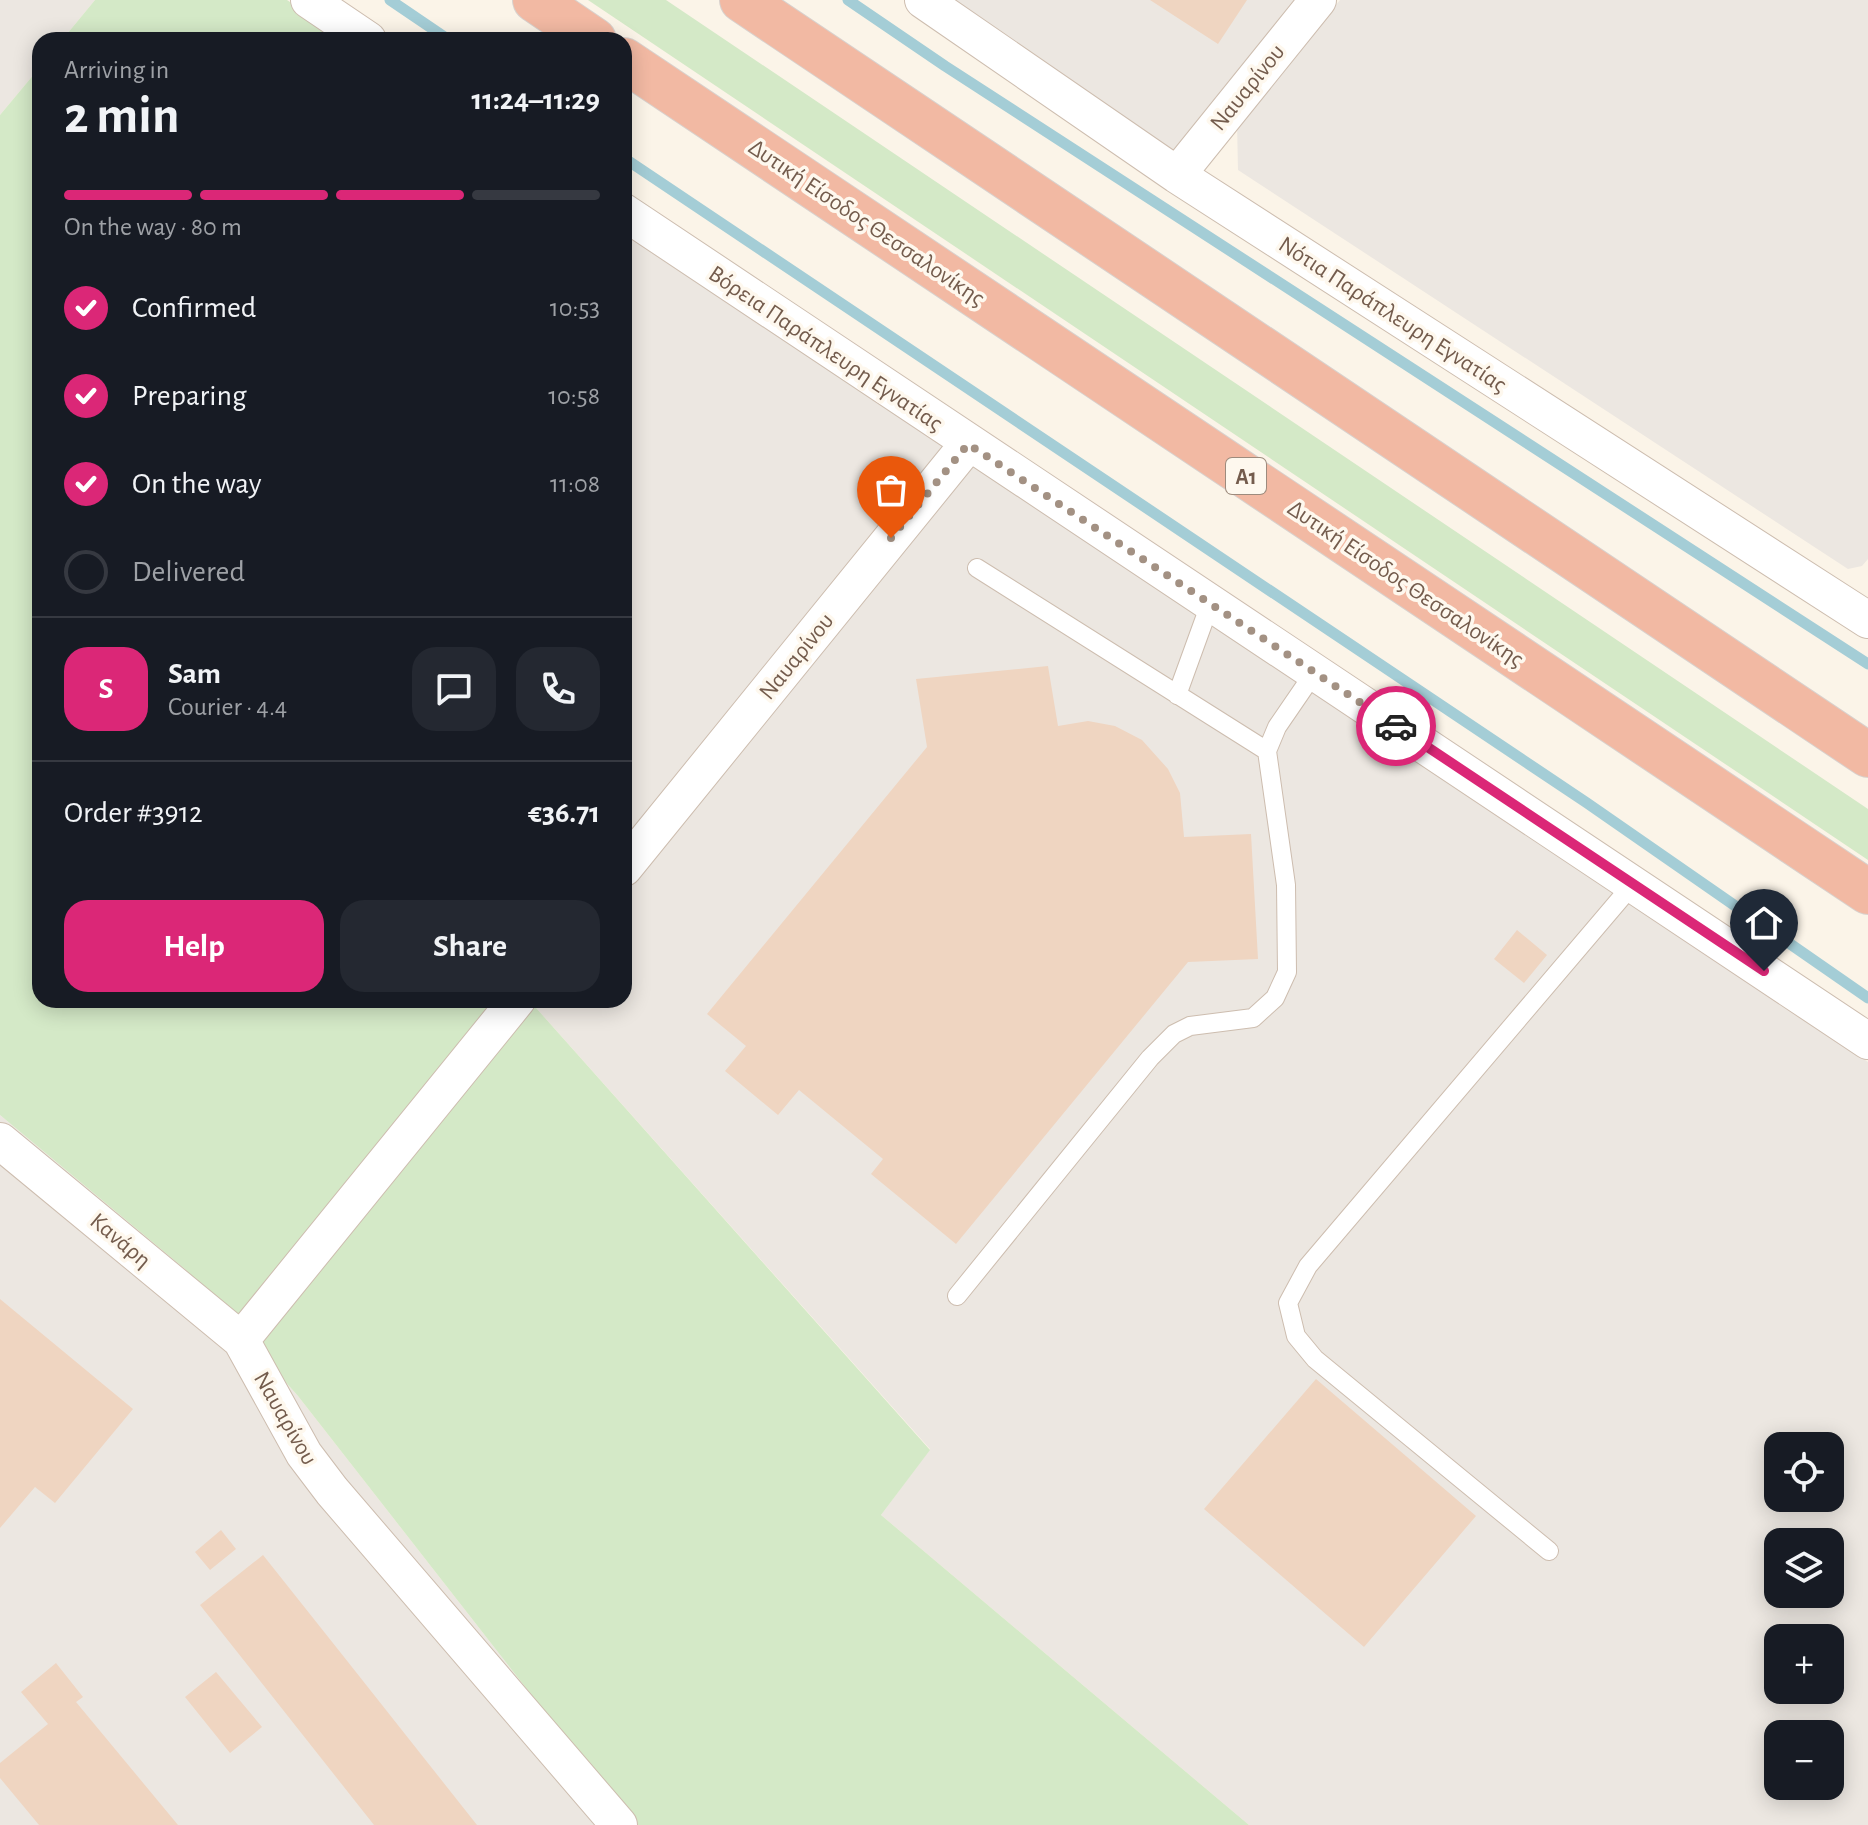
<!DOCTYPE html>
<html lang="en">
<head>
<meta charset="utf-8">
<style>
	body { margin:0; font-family:"Alegreya Sans",sans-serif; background:#242831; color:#f1f3f6; height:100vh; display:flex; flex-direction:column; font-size:30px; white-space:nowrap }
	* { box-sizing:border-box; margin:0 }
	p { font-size:26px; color:#9ea1a6 }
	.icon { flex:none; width:44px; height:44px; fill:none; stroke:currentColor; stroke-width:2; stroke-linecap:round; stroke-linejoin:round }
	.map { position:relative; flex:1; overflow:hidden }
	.side { position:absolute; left:32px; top:32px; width:600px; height:976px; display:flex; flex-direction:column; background:#171b24; border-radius:24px; box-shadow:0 4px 20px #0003 }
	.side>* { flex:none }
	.fabs { position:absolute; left:1764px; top:1432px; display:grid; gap:16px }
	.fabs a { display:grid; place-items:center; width:80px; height:80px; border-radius:16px; background:#171b24; box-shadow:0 4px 20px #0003; font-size:40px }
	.pin { position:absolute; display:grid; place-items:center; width:68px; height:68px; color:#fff; margin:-82px -34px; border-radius:50% 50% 50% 0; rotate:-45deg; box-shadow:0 0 8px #0007 }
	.pin .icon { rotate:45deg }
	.courier { position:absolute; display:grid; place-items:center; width:80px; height:80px; margin:-40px; border:6px solid #db2777; border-radius:50%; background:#fff; color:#222; box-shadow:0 2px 10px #0007 }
	.headline em { font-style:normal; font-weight:700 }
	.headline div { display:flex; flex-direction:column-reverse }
	.headline { display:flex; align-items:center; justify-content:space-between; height:136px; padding:0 32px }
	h1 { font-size:52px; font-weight:700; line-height:60px }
	.bar { display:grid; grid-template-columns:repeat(4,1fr); gap:12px 8px; align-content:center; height:96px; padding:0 32px }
	.bar i { height:10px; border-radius:6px; background:#363941 }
	.bar .selected { background:#db2777 }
	.bar p { grid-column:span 4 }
	.line { display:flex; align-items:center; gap:20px; padding:0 32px; border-top:2px solid #363941 }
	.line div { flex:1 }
	.round { display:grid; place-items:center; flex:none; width:84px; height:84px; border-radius:24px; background:#242831 }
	ol { padding:0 32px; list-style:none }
	li { display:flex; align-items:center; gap:24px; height:88px }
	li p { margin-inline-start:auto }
	li .icon { padding:8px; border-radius:50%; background:#db2777; color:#fff; stroke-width:4 }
	li:last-child { color:#9ea1a6 }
	li i { width:44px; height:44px; border:4px solid #363941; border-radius:50% }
	.button { display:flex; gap:16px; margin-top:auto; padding:16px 32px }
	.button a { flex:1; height:92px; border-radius:24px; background:#db2777; color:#fff; font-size:32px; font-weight:700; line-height:92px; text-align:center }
	.button a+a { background:#242831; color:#f1f3f6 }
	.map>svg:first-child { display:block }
</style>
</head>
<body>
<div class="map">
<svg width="1868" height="1825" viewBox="0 0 1868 1825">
	<rect width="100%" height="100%" fill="#fbf4e8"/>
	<path fill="#ece7e1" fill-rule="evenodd" d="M0,0H95L62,40H40V67L0,115Z
		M923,0H1322L1177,175Z
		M1340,0H1868V559L1862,566L1848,569L1238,170L1237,123Z
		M624,226L1868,1062V1825H1249L881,1515L930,1449L529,1000H624ZM1778,1446H1830V1498H1778ZM1778,1542H1830V1594H1778ZM1778,1638H1830V1690H1778ZM1778,1734H1830V1786H1778Z
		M0,1115L186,1270L298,1396L633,1825H0Z"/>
	<path fill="#d4e9c7" d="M95,0H287L346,40H62Z
		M588,0H666L1868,809V860Z
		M40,67V1000H529L930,1450L881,1515L1249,1825H633L298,1396L186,1270L0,1115V115Z"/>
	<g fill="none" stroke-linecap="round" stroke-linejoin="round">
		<path stroke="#a4cdd6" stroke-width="11" d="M390,0L449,40
			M848,0L945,66L1868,664
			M624,158L1587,803L1868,998"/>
	</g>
	<path fill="#efd5c1" d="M1150,0H1247L1218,44Z
		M1048,666L1058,726L1088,721L1115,726L1142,740L1168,769L1180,793L1184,837L1251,834L1258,959L1188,962L956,1244L871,1174L883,1159L799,1090L778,1115L725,1071L746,1046L707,1014L927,747L916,679Z
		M1517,930L1547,955L1524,983L1494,959Z
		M0,1299L133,1409L55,1503L35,1487L0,1528Z
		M1316,1379L1476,1516L1364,1647L1204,1509Z
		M221,1530L236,1549L210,1570L195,1552Z
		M263,1555L348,1662L477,1825H374L200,1605Z
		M56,1663L83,1697L76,1702L178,1825H39L0,1778V1763L48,1724L21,1692Z
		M216,1672L262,1727L230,1753L185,1697Z"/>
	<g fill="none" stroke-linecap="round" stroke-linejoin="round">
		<g stroke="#cdbdaf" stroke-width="20">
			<path id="lane" d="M977,568L1267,751
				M1177,695L1210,604
				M957,1296L1150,1058L1174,1034L1190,1026L1253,1018L1275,998L1287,972L1286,885L1267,751L1277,727L1314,673
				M1549,1551L1315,1359L1296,1336L1288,1303L1308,1266L1633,884"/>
		</g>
		<g stroke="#cdbdaf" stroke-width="38">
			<path id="street" d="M309,0L368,40
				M923,0L1177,175L1868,620
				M1177,175L1318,0
				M624,212L1868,1041
				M624,868L968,444
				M0,1141L241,1340L304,1454L332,1491L619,1825
				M241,1340L517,1000"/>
		</g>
		<g stroke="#d8d1cd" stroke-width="46">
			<path id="highway" d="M535,0L594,40
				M742,0L1868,755
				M624,60L1868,892"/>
		</g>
		<use href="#lane" stroke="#fff" stroke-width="18"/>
		<use href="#street" stroke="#fff" stroke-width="36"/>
		<use href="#highway" stroke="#f2b9a3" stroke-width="44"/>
	</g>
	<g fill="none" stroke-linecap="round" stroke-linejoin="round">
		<path stroke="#a39183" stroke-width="8" stroke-dasharray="0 14.4" d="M891,538L968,444L1396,726"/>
		<path stroke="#db2777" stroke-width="10" d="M1396,726L1764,971"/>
	</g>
	<g text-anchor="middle" stroke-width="7" stroke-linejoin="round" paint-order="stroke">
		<rect fill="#fef8ee" stroke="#9d8b7d" stroke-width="2" x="1226" y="458" width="40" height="36" rx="6"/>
		<g font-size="22" font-weight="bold" fill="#745c4d">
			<text x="1246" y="484">Α1</text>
		</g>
		<g font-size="24" fill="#745c4d" stroke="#fef8ee">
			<text transform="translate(1247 87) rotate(-51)" y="8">Ναυαρίνου</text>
			<text transform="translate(867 222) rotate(34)" y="8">Δυτική Είσοδος Θεσσαλονίκης</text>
			<text transform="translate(1393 314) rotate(33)" y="8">Νότια Παράπλευρη Εγνατίας</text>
			<text transform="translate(826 348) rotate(34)" y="8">Βόρεια Παράπλευρη Εγνατίας</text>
			<text transform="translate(1406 583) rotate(34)" y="8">Δυτική Είσοδος Θεσσαλονίκης</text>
			<text transform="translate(796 656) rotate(-51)" y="8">Ναυαρίνου</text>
			<text transform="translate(121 1240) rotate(40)" y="8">Κανάρη</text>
			<text transform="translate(286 1418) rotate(60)" y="8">Ναυαρίνου</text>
		</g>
	</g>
</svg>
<div class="fabs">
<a><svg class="icon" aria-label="locate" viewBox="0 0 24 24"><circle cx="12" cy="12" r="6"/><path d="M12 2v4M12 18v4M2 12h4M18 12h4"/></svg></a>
<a><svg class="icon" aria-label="layers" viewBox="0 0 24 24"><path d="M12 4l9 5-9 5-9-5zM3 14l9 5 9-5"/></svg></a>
<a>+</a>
<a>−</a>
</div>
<div class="pin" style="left:891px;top:538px;background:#ea580c"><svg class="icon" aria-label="bag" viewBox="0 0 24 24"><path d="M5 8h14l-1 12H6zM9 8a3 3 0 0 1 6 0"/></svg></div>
<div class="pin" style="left:1764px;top:971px;background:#1f2937"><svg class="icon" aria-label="home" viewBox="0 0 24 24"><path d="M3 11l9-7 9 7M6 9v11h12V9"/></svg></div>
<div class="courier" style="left:1396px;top:726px"><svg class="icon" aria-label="car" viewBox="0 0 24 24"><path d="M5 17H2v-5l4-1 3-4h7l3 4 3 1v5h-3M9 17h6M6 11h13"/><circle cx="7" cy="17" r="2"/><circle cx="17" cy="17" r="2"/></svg></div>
<section class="side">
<div class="headline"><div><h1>2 min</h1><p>Arriving in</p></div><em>11:24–11:29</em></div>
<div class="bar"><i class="selected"></i><i class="selected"></i><i class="selected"></i><i></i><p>On the way · 80 m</p></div>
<ol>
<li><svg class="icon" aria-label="check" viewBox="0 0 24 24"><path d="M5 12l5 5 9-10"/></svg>Confirmed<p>10:53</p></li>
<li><svg class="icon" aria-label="check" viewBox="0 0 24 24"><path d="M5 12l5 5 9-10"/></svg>Preparing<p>10:58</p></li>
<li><svg class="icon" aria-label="check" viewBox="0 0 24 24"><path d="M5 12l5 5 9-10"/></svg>On the way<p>11:08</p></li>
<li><i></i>Delivered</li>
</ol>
<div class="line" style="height:144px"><b class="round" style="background:#db2777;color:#fff">S</b><div><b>Sam</b><p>Courier · 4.4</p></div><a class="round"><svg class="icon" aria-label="chat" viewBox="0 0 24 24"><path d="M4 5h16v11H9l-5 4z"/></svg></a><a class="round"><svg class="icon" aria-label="phone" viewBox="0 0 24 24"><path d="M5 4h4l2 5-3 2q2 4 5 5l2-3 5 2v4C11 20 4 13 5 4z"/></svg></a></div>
<div class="line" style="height:104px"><div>Order #3912</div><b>€36.71</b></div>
<div class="button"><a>Help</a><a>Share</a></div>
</section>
</div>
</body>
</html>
